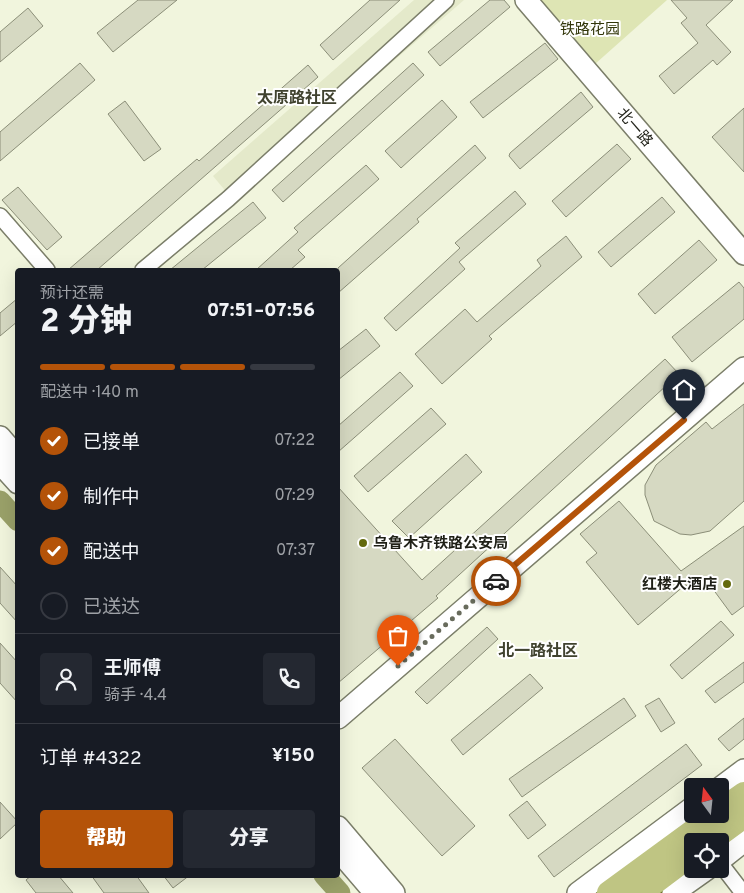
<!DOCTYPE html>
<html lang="zh">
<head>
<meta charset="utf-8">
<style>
	body { margin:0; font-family:Overpass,"Noto Sans SC",sans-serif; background:#242831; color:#f1f3f6; height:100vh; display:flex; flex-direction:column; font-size:19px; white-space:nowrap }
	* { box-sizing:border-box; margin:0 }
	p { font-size:16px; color:#9ea1a6 }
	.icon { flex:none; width:28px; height:28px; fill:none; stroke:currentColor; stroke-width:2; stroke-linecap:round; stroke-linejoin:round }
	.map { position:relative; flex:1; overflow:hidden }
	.panel { position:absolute; left:15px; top:268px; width:325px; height:610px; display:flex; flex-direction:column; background:#171b24; border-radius:5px; box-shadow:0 5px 20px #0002 }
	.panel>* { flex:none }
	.needle { width:32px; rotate:345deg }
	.buttons { position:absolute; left:684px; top:778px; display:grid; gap:10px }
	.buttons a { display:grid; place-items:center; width:45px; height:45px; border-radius:5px; background:#171b24; box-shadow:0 5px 20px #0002; font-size:25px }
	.pin { position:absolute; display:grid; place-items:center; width:42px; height:42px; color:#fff; margin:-51px -21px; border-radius:50% 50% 50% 0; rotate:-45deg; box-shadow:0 0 5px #0007 }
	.pin .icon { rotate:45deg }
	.courier { position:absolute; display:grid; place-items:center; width:50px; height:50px; margin:-25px; border:4px solid #b45309; border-radius:50%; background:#fff; color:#222; box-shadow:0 1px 6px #0007 }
	.summary em { font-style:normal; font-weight:800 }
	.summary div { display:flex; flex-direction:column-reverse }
	.summary { display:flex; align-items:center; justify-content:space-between; height:85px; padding:0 25px }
	h1 { font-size:32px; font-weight:800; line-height:38px }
	.bar { display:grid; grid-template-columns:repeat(4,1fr); gap:8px 5px; align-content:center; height:60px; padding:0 25px }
	.bar i { height:6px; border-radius:4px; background:#363941 }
	.bar .selected { background:#b45309 }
	.bar p { grid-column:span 4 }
	.line { display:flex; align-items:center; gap:12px; padding:0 25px; border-top:1px solid #363941 }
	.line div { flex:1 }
	.round { display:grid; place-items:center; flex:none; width:52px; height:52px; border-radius:5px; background:#242831 }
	ol { padding:0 25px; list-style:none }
	li { display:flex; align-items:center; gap:15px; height:55px }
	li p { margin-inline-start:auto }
	li .icon { padding:5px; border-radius:50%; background:#b45309; color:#fff; stroke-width:4 }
	li:last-child { color:#9ea1a6 }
	li i { width:28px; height:28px; border:2px solid #363941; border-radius:50% }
	.cta { display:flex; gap:10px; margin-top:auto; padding:10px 25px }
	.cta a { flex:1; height:58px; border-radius:5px; background:#b45309; color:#fff; font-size:20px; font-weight:800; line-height:58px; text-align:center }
	.cta a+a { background:#242831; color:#f1f3f6 }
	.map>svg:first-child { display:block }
</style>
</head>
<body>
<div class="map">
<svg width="744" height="893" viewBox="0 0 744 893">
	<rect width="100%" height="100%" fill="#f1f5dd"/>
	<path fill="#e4e9ca" d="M414,0H464L233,200L213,176Z"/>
	<path fill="#dee5b4" d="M526,0H667L586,72Z"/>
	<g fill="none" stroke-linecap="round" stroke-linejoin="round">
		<path stroke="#9aa169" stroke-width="21" d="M0,501L18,521
			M324,875L340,893"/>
	</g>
	<path fill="#d6d9c2" stroke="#8b8e78" d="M138,0H177L113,52L97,33Z
		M370,0H400L333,60L320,45Z
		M490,0H504L510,7L440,66L428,52Z
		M671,0H733L706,25L731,52L717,65L713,60L674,94L659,76L698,43L681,23L687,18Z
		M28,8L43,26L0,62V32Z
		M545,43L558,59L483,118L470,102Z
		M80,63L95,80L0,161V132Z
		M413,63L424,75L283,202L272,190Z
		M308,65L318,77L97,270H68L171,181L197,159L199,161Z
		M581,92L593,107L520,169L509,156L510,153Z
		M442,100L457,117L401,168L385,151Z
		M125,101L161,149L144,161L108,114Z
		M744,108V172L712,137Z
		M617,144L631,159L566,217L552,201Z
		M475,145L486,158L417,219L419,222L338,293V268Z
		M366,165L379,179L298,250L305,257L290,270H256L298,232L294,228Z
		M18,187L62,237L47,250L2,200Z
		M515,191L526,204L459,262L465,269L396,331L384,318L460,248L455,243Z
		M662,197L675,212L611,267L598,252Z
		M253,202L266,218L202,270H170Z
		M566,236L582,257L489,336L492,339L442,384L415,354L465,309L477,322L541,266L537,260Z
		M699,240L717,260L655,314L638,294Z
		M739,282L744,288V319L692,362L672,337Z
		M18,298V321L0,336V313Z
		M366,329L380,346L338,380V351Z
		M665,359L679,374L436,596L438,598L338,683V487L422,580Z
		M400,372L413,386L338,452V426Z
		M744,404V501L710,531L691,535L680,534L654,521L645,495V485L656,465L706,422L712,429Z
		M431,408L446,424L368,492L354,476Z
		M466,454L482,472L409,538L392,521Z
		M619,501L681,571L744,526V606L732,615L707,581L696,588L685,585L638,625L586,562L597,553L580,534Z
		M0,567L18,587V623L0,603Z
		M721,621L734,635L682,679L670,665Z
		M487,627L498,639L427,704L415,692Z
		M0,643L18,663V703L0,683Z
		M744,662V682L715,703L705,691Z
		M530,674L543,688L463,755L451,740Z
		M624,698L636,716L522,797L509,779Z
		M659,698L675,723L661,732L645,706Z
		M744,718V739L729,751L718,739Z
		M395,739L475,826L442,856L362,768Z
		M686,744L702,765L554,877L538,856Z
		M527,801L546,825L528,839L509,815Z
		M0,802L18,822L0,839Z
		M32,875H58L73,893H36L26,880Z
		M91,875H136L149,893H104Z
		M163,875H190L173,888Z"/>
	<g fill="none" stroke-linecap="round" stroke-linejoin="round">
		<g stroke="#7b7e69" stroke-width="18">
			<path id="street" d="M0,216L47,270
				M143,270L228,199L446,0
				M720,863L743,893"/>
		</g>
		<g stroke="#7b7e69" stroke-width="24">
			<path id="secondary" d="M526,0L744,254
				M0,437L18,458
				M0,463L18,483
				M338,718L744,368
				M720,788L744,770
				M338,827L394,893
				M338,850L375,893
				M720,860L744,841
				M578,893L692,808
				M673,893L707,869"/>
		</g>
		<g stroke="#6b7227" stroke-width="26">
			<path id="primary" d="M720,811L744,794
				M710,841L744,816
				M609,893L717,814
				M640,893L692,854"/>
		</g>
		<use href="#street" stroke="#fff" stroke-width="15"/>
		<use href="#secondary" stroke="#fff" stroke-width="21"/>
		<use href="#primary" stroke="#bfc583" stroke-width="24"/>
	</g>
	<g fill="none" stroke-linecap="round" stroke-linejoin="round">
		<path stroke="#686b5c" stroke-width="5" stroke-dasharray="0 9" d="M398,666L496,581"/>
		<path stroke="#b45309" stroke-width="6" d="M496,581L684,420"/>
	</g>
	<g fill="#636a0d" stroke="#fff" stroke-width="2">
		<circle cx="363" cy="543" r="5"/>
		<circle cx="727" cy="584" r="5"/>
	</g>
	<g text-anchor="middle" stroke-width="4" stroke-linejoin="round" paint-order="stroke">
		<g font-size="15" fill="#323609" stroke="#fff">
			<text x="590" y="34">铁路花园</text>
		</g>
		<g font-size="15" fill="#1f2017" stroke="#fff">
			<text transform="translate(635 127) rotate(49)" y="5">北一路</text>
		</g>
		<g font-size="15" font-weight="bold" fill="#1f2017" stroke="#fff" text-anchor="start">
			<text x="373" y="548">乌鲁木齐铁路公安局</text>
			<text x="717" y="589" text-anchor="end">红楼大酒店</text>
		</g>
		<g font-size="16" font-weight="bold" fill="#40422f" stroke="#fff">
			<text x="297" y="103">太原路社区</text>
			<text x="538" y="656">北一路社区</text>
		</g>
	</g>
</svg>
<div class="buttons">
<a><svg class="needle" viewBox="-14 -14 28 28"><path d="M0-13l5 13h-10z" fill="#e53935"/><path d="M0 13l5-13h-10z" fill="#9ea1a6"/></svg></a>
<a><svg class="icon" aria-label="locate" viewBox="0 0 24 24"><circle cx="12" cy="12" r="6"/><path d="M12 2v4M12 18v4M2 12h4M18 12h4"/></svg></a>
</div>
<div class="pin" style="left:398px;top:666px;background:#ea580c"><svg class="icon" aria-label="bag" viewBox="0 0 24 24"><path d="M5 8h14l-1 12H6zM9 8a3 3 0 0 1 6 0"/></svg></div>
<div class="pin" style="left:684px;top:420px;background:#1f2937"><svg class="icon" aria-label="home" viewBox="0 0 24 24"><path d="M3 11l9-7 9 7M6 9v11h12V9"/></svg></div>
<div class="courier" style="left:496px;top:581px"><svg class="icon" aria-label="car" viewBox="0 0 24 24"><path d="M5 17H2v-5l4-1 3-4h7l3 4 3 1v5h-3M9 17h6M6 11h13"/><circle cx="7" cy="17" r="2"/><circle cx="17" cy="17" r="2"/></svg></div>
<section class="panel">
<div class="summary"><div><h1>2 分钟</h1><p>预计还需</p></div><em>07:51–07:56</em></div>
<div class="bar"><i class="selected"></i><i class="selected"></i><i class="selected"></i><i></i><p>配送中 · 140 m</p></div>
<ol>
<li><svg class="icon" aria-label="check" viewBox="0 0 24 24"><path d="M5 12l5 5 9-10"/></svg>已接单<p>07:22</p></li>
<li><svg class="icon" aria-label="check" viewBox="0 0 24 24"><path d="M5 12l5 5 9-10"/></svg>制作中<p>07:29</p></li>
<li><svg class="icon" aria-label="check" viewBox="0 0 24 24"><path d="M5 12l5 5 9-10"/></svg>配送中<p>07:37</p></li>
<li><i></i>已送达</li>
</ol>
<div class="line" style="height:90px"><a class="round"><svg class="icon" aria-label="person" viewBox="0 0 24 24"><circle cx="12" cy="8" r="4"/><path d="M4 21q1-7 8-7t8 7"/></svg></a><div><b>王师傅</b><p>骑手 · 4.4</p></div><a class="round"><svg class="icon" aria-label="phone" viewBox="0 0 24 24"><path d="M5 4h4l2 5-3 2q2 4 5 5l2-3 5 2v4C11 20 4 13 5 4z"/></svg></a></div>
<div class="line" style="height:65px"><div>订单 #4322</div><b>¥150</b></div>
<div class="cta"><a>帮助</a><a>分享</a></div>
</section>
</div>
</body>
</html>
